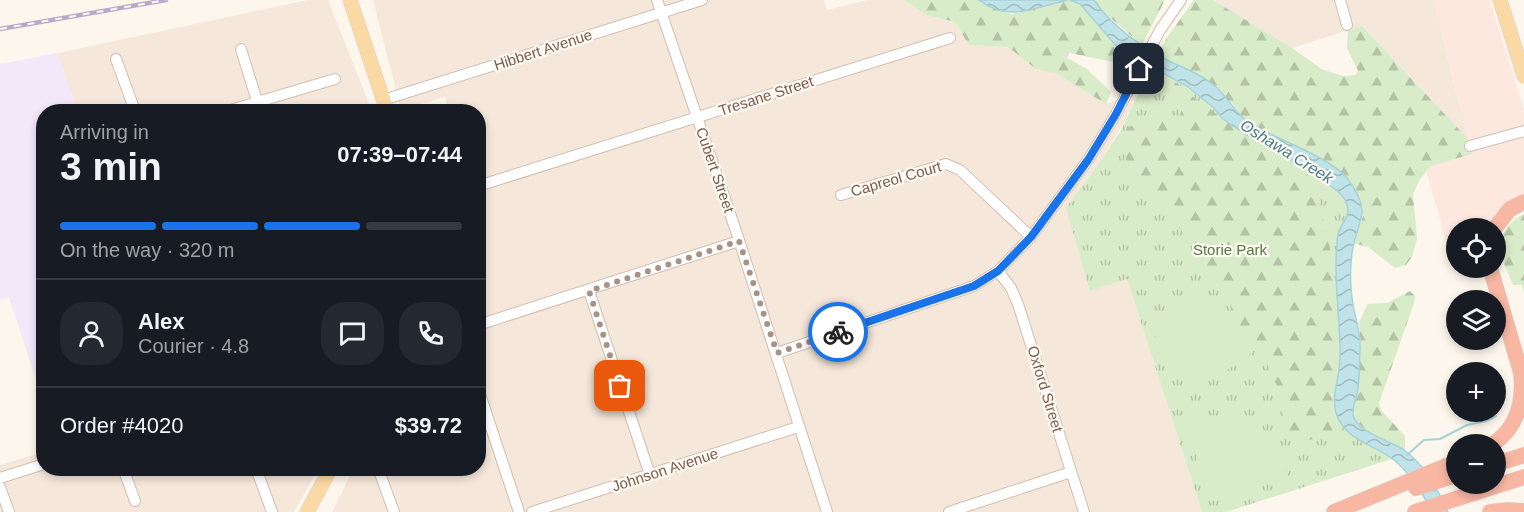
<!DOCTYPE html>
<html lang="en">
<head>
<meta charset="utf-8">
<style>
	body { margin:0; font-family:Arial,sans-serif; background:#242831; color:#f1f3f6; height:100vh; display:flex; flex-direction:column; font-size:22px; white-space:nowrap }
	* { box-sizing:border-box; margin:0 }
	p { font-size:20px; color:#9ea1a6 }
	.icon { flex:none; width:33px; height:33px; fill:none; stroke:currentColor; stroke-width:2; stroke-linecap:round; stroke-linejoin:round }
	.map { position:relative; flex:1; overflow:hidden }
	.details { position:absolute; left:36px; top:104px; width:450px; height:372px; display:flex; flex-direction:column; background:#171b24; border-radius:24px; box-shadow:0 3px 9px #0003 }
	.details>* { flex:none }
	.buttons { position:absolute; left:1446px; top:218px; display:grid; gap:12px }
	.buttons a { display:grid; place-items:center; width:60px; height:60px; border-radius:50%; background:#171b24; box-shadow:0 3px 9px #0003; font-size:30px }
	.pin { position:absolute; display:grid; place-items:center; width:51px; height:51px; color:#fff; margin:-26px; border-radius:12px; box-shadow:0 3px 9px #0006 }
	.courier { position:absolute; display:grid; place-items:center; width:60px; height:60px; margin:-30px; border:4px solid #1a73e8; border-radius:50%; background:#fff; color:#222; box-shadow:0 2px 8px #0007 }
	.headline em { font-style:normal; font-weight:700 }
	.headline div { display:flex; flex-direction:column-reverse }
	.headline { display:flex; align-items:center; justify-content:space-between; height:102px; padding:0 24px }
	h1 { font-size:39px; font-weight:700; line-height:45px }
	.bar { display:grid; grid-template-columns:repeat(4,1fr); gap:9px 6px; align-content:center; height:72px; padding:0 24px }
	.bar i { height:8px; border-radius:4px; background:#363941 }
	.bar .on { background:#1a73e8 }
	.bar p { grid-column:span 4 }
	.line { display:flex; align-items:center; gap:15px; padding:0 24px; border-top:2px solid #363941 }
	.line div { flex:1 }
	.round { display:grid; place-items:center; flex:none; width:63px; height:63px; border-radius:24px; background:#242831 }
	.map>svg:first-child { display:block }
</style>
</head>
<body>
<div class="map">
<svg width="1524" height="512" viewBox="0 0 1524 512">
	<defs>
		<pattern id="grass-tufts" width="24" height="20" patternUnits="userSpaceOnUse" patternTransform="scale(1.5)"><rect width="24" height="20" fill="#d8ecc9"/><path d="M3 7l-1-3M5 7V3M7 7l1-3M15 17l-1-3M17 17v-4M19 17l1-3" fill="none" stroke="#b4c2a5"/></pattern>
		<pattern id="forest-firs" width="22" height="20" patternUnits="userSpaceOnUse" patternTransform="scale(1.5)"><rect width="22" height="20" fill="#d8ecc9"/><path d="M5 1l3.5 6h-7zM16 11l3.5 6h-7z" fill="#b4c2a5"/></pattern>
		<pattern id="water-waves" width="16" height="10" patternUnits="userSpaceOnUse" patternTransform="scale(1.5)"><rect width="16" height="10" fill="#bfe3e8"/><path d="M0 5q4-4 8 0t8 0" fill="none" stroke="#a0bbbe"/></pattern>
	</defs>
	<rect width="100%" height="100%" fill="#fdf6ec"/>
	<path fill="#f5e8da" d="M308,0H328L372,111H77L58,53Z
		M373,0H824L827,10L867,0H904L926,15L955,22L969,45L1008,47L1036,69L1057,74L1106,104L1122,98L1134,105L1102,159L1066,208L1127,279L1202,512H332L354,468H478V111H448L445,97L401,110Z
		M1213,0H1434L1450,68L1469,140L1362,26L1292,48Z
		M43,452L44,468H319L294,512H0V465Z"/>
	<path fill="#fde8e0" d="M1434,0H1490L1524,109V199L1494,228H1456V265L1453,266L1422,156L1469,140L1450,68Z"/>
	<path fill="#f3e8fa" d="M58,53L77,111H44L43,401L9,297L0,300V64Z"/>
	<path fill="url(#grass-tufts)" d="M1151,67C1180,85 1200,91 1223,119L1315,170C1321,186 1366,200 1342,223L1336,412L1344,429L1392,459L1226,512H1202L1127,279L1090,291L1066,208L1102,159L1121,130Z"/>
	<path fill="url(#forest-firs)" d="M904,0H979L984,4L1012,14L1068,0C1088,2 1104,39 1123,51L1122,58L1113,62L1070,53L1067,58L1087,69L1111,92L1106,104L1057,74L1036,69L1008,47L969,45L955,22L926,15Z
		M1094,0H1165L1142,45L1101,10Z
		M1194,0H1213L1292,48L1323,70L1344,76L1355,75L1358,71L1347,48L1348,30L1362,26L1469,140L1472,154L1430,166L1419,181L1413,194L1417,239L1412,257L1406,265L1395,268L1368,247L1353,243L1363,216L1345,176L1325,162L1253,126L1243,119L1232,103L1158,55L1166,39Z
		M1160,73C1176,80 1189,95 1204,105C1236,128 1269,148 1302,169L1308,175C1329,224 1335,270 1338,323C1338,335 1341,347 1340,359C1340,373 1335,387 1334,400C1334,412 1346,425 1339,435L1297,442L1288,438L1283,431L1277,386L1260,349L1240,329L1224,289L1170,215L1130,165L1117,142L1128,127L1159,120L1178,121L1183,109L1164,86Z
		M1524,214V293L1522,285H1513C1509,274 1501,260 1500,248C1499,234 1512,219 1524,214Z
		M1410,291L1415,296L1414,303L1379,403L1381,410L1405,436V450L1368,432L1357,422L1353,416V406L1357,393L1361,349L1359,322L1368,304L1387,303Z"/>
	<path fill="#d8ecc9" d="M1196,297H1199L1257,347C1222,387 1181,379 1148,343Z
		M1219,417C1240,419 1269,430 1279,450C1283,458 1285,468 1288,477L1214,501L1210,499L1187,424L1207,418Z"/>
	<path fill="url(#water-waves)" stroke="#a5d3da" stroke-width="1.5" d="M979,0H1068C1036,7 1008,23 979,0Z
		M1070,0H1094C1110,24 1138,44 1163,58C1179,67 1196,71 1211,83C1227,94 1235,115 1252,125C1275,138 1331,158 1347,178C1354,187 1361,198 1362,210C1363,218 1353,240 1352,253C1350,268 1350,283 1352,298C1354,316 1362,334 1360,352C1359,365 1360,380 1357,393C1356,400 1352,407 1353,415C1356,432 1391,441 1404,450C1425,465 1438,489 1448,512H1432C1424,495 1410,473 1394,460C1374,444 1345,441 1336,413C1331,395 1340,376 1340,359C1341,321 1333,283 1337,244C1337,239 1338,232 1341,227C1343,221 1348,218 1348,211C1347,188 1322,187 1315,170L1306,169L1248,136L1223,119L1214,108L1188,87L1118,48L1080,4Z"/>
	<g fill="none" stroke-linecap="round" stroke-linejoin="round">
		<path stroke="#a5d3da" stroke-width="2" d="M1407,455L1424,440L1440,439L1467,425L1486,421L1496,416"/>
		<g stroke="#d1beb0" stroke-width="12">
			<path id="minor" d="M657,0L736,231L827,512
				M1340,0L1347,25
				M241,49L260,111
				M116,59L135,111
				M383,100L702,0
				M227,111L335,79
				M1470,146L1524,131
				M478,186L950,38
				M841,195L946,164L960,170L1031,237
				M998,271L1011,288L1018,304L1084,512
				M589,291L650,475
				M478,325L739,241
				M777,353L974,286L998,271L1031,237L1088,160L1116,114L1160,30L1181,0
				M478,388L519,512
				M123,468L135,501
				M256,468L272,512
				M378,468L394,512
				M0,478L44,464
				M0,487L9,512
				M532,512L798,427
				M949,512L1071,472"/>
		</g>
		<g stroke="#dad1cd" stroke-width="15">
			<path id="major" d="M350,0L387,111
				M1500,0L1524,76
				M307,512L331,468"/>
		</g>
		<g stroke="#dad1cd" stroke-width="16">
			<path id="highway" d="M1495,228L1510,209L1524,202
				M1490,267L1521,373C1524,401 1517,428 1493,444
				M1496,464L1524,455
				M1416,488L1456,475
				M1334,512L1456,462
				M1415,512L1524,477
				M1490,512L1508,510L1524,511"/>
		</g>
		<use href="#minor" stroke="#fff" stroke-width="10"/>
		<use href="#major" stroke="#fbd9a5" stroke-width="14"/>
		<use href="#highway" stroke="#f7b7a3" stroke-width="15"/>
		<g stroke="#b9a8c9" stroke-width="4.5">
			<path id="rail" d="M0,29L166,0"/>
		</g>
		<use href="#rail" stroke="#fffaf3" stroke-width="2" stroke-dasharray="7" stroke-linecap="butt"/>
	</g>
	<g fill="none" stroke-linecap="round" stroke-linejoin="round">
		<path stroke="#a89285" stroke-width="6" stroke-dasharray="0 10.8" d="M620,386L589,291L739,241L777,353L838,332"/>
		<path stroke="#1a73e8" stroke-width="8" d="M838,332L974,286L998,271L1031,237L1088,160L1116,114L1139,69"/>
	</g>
	<g text-anchor="middle" stroke-width="4.5" stroke-linejoin="round" paint-order="stroke">
		<g font-size="15" fill="#7a5c4d" stroke="#fffaf3">
			<text transform="translate(543 50) rotate(-18)" y="5">Hibbert Avenue</text>
			<text transform="translate(766 96) rotate(-18)" y="5">Tresane Street</text>
			<text transform="translate(715 170) rotate(71)" y="5">Cubert Street</text>
			<text transform="translate(896 179) rotate(-16)" y="5">Capreol Court</text>
			<text transform="translate(1045 389) rotate(73)" y="5">Oxford Street</text>
			<text transform="translate(665 470) rotate(-18)" y="5">Johnson Avenue</text>
		</g>
		<g font-size="15" fill="#537a41" stroke="#fffaf3">
			<text x="1230" y="255">Storie Park</text>
		</g>
		<g font-size="16" font-style="italic" fill="#437c86" stroke="#fffaf3">
			<text transform="translate(1287 151) rotate(32)" y="6">Oshawa Creek</text>
		</g>
	</g>
</svg>
<div class="buttons">
<a><svg class="icon" aria-label="locate" viewBox="0 0 24 24"><circle cx="12" cy="12" r="6"/><path d="M12 2v4M12 18v4M2 12h4M18 12h4"/></svg></a>
<a><svg class="icon" aria-label="layers" viewBox="0 0 24 24"><path d="M12 4l9 5-9 5-9-5zM3 14l9 5 9-5"/></svg></a>
<a>+</a>
<a>−</a>
</div>
<div class="pin" style="left:620px;top:386px;background:#ea580c"><svg class="icon" aria-label="bag" viewBox="0 0 24 24"><path d="M5 8h14l-1 12H6zM9 8a3 3 0 0 1 6 0"/></svg></div>
<div class="pin" style="left:1139px;top:69px;background:#1f2937"><svg class="icon" aria-label="home" viewBox="0 0 24 24"><path d="M3 11l9-7 9 7M6 9v11h12V9"/></svg></div>
<div class="courier" style="left:838px;top:332px"><svg class="icon" aria-label="bike" viewBox="0 0 24 24"><circle cx="6" cy="16" r="4"/><circle cx="18" cy="16" r="4"/><path d="M6 16l4-8h5l3 8M10 8l3 8H6M13 5h3"/></svg></div>
<section class="details">
<div class="headline"><div><h1>3 min</h1><p>Arriving in</p></div><em>07:39–07:44</em></div>
<div class="bar"><i class="on"></i><i class="on"></i><i class="on"></i><i></i><p>On the way · 320 m</p></div>
<div class="line" style="height:108px"><a class="round"><svg class="icon" aria-label="person" viewBox="0 0 24 24"><circle cx="12" cy="8" r="4"/><path d="M4 21q1-7 8-7t8 7"/></svg></a><div><b>Alex</b><p>Courier · 4.8</p></div><a class="round"><svg class="icon" aria-label="chat" viewBox="0 0 24 24"><path d="M4 5h16v11H9l-5 4z"/></svg></a><a class="round"><svg class="icon" aria-label="phone" viewBox="0 0 24 24"><path d="M5 4h4l2 5-3 2q2 4 5 5l2-3 5 2v4C11 20 4 13 5 4z"/></svg></a></div>
<div class="line" style="height:78px"><div>Order #4020</div><b>$39.72</b></div>
</section>
</div>
</body>
</html>
